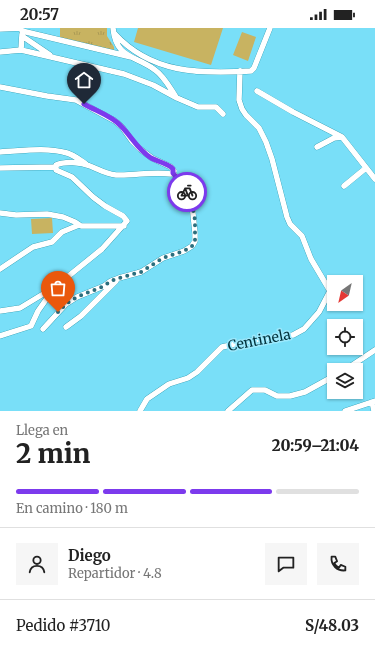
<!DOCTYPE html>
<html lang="es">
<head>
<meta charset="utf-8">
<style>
	body { margin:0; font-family:Merriweather,serif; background:#f6f6f6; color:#222; height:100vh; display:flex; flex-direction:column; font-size:15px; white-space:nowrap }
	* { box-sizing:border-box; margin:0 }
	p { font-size:13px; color:#767676 }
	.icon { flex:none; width:22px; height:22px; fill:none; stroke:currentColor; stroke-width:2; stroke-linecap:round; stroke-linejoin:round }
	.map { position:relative; height:383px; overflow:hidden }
	.drawer { display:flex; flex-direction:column; background:#fff; flex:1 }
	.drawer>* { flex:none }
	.needle { width:26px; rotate:214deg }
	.fabs { position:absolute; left:327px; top:247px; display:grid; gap:8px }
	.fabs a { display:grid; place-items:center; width:36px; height:36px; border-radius:0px; background:#fff; box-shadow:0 1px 3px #0004; font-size:20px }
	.pin { position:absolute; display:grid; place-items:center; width:34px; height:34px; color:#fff; margin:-41px -17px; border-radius:50% 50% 50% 0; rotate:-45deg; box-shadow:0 0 4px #0007 }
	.pin .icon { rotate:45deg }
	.courier { position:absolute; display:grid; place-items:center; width:40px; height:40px; margin:-20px; border:3px solid #7c3aed; border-radius:50%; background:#fff; color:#222; box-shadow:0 1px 5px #0007 }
	.headline em { font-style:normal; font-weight:800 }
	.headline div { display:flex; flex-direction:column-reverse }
	.headline { display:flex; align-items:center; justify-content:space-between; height:68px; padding:0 16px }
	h1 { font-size:26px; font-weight:800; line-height:30px }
	.bar { display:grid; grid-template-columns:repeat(4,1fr); gap:6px 4px; align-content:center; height:48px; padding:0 16px }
	.bar i { height:5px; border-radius:3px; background:#e0e0e0 }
	.bar .active { background:#7c3aed }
	.bar p { grid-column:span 4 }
	.line { display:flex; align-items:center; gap:10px; padding:0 16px; border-top:1px solid #e0e0e0 }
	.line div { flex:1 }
	.round { display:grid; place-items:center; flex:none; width:42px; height:42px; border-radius:0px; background:#f6f6f6 }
	.status { display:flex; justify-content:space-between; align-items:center; height:28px; padding:0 20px; background:#fff; direction:ltr }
	.status svg { height:11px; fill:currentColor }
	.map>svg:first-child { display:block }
</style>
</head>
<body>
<div class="status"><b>20:57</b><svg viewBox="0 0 49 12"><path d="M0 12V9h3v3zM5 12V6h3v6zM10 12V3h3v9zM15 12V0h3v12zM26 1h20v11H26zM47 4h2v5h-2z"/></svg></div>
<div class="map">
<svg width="375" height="383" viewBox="0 0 375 383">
	<defs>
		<pattern id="park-tufts" width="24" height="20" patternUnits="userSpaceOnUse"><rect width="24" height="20" fill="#c8b361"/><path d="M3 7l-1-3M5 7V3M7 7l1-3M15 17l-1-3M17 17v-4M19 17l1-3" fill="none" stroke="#aa9a55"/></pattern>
	</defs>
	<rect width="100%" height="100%" fill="#79dff8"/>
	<path fill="#c8b361" d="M138,0H223L211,37L134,14Z
		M242,4L256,9L248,33L233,27Z
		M52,190L53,205L32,206L31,191Z"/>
	<path fill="url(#park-tufts)" d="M60,0H107V8L114,19V22L60,11Z"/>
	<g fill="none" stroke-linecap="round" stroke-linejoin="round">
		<g stroke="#128ba3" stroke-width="6">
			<path id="street" d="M113,0C116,31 135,27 155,42C164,48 170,60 176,69
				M0,1L21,0
				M22,3L131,29
				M114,5C151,46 200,46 251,43L254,40L270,0
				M22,8L50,27
				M21,22L22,6
				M0,24L21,22L124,46L153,57L177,70L198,79H216L223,86
				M0,59L47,68L76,72L115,93L122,99L132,113L140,121L152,130L171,139L174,143L171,146C152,143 134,148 116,147C106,146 98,141 90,138C80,134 65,133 56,137V142L72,149L93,169L105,178L123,188L127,193L102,221L55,259L38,283L31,298L0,308
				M257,63L293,84L342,109L375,151
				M317,119L334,110L341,109
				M0,124C21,123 46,119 67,125C74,127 80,132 86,136
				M0,140L55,139
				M344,158L366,140
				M0,185L16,187L47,186L63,189L75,194L81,198H124
				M0,241L33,219L52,214L62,204L79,197
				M0,283L20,280L53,260
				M66,299L81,288L116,253
				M43,301L66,276L77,269L104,258L111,253L119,250L141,244L163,230L184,223L192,218L195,213V205L192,176L185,161L173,145
				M345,342L375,322
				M372,374L374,383
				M140,383L147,371L169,356L188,350L197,344L222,319L249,313L293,307L304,301L319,284L330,263L311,231L302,208L290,196L287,189L272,131L266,114L259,100L246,87L242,81L239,72L240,43
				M228,383L252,362H265L277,368H290L305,364L334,348
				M345,383L375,373"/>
		</g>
		<use href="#street" stroke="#fff" stroke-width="5.5"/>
	</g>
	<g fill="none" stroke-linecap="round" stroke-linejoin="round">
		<path stroke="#2b6e7d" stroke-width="4" stroke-dasharray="0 7.2" d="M58,284L66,276L77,269L104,258L111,253L119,250L141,244L163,230L184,223L192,218L195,214V192L192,176L187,164"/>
		<path stroke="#7c3aed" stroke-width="5" d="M84,76C96,83 112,88 121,98C132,109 137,121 151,130C157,133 165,135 171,139L173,141V145L187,164"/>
	</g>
	<g text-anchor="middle" stroke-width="3" stroke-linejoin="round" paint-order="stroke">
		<g font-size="14" fill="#01313b" stroke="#9ce9fd">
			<text transform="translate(259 312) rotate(-11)" y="5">Centinela</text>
		</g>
	</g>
</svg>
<div class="fabs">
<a><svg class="needle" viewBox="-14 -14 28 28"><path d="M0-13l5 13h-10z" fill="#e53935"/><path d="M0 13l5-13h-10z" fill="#767676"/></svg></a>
<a><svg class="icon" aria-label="locate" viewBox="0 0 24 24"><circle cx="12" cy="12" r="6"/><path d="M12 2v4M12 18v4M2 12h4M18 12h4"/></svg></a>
<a><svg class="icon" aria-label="layers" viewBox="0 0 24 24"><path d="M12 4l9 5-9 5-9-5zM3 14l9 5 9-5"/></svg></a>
</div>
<div class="pin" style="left:58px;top:284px;background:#ea580c"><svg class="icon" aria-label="bag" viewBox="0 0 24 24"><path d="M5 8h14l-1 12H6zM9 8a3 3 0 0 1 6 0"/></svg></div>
<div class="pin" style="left:84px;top:76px;background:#1f2937"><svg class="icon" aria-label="home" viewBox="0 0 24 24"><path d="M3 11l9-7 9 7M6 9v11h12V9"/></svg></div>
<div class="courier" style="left:187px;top:164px"><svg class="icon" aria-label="bike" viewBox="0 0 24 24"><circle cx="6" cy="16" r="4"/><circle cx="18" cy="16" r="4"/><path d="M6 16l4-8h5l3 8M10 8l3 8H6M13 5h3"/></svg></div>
</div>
<section class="drawer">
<div class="headline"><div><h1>2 min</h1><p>Llega en</p></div><em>20:59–21:04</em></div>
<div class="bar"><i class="active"></i><i class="active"></i><i class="active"></i><i></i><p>En camino · 180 m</p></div>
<div class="line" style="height:72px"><a class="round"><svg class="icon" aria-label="person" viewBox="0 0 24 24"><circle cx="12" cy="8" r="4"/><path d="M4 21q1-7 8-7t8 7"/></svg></a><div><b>Diego</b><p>Repartidor · 4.8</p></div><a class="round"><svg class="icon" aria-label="chat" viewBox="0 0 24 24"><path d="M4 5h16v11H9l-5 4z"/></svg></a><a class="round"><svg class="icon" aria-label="phone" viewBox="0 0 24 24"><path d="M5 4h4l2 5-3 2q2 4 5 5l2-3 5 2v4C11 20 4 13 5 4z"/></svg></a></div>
<div class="line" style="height:52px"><div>Pedido #3710</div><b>S/48.03</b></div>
</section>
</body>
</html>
